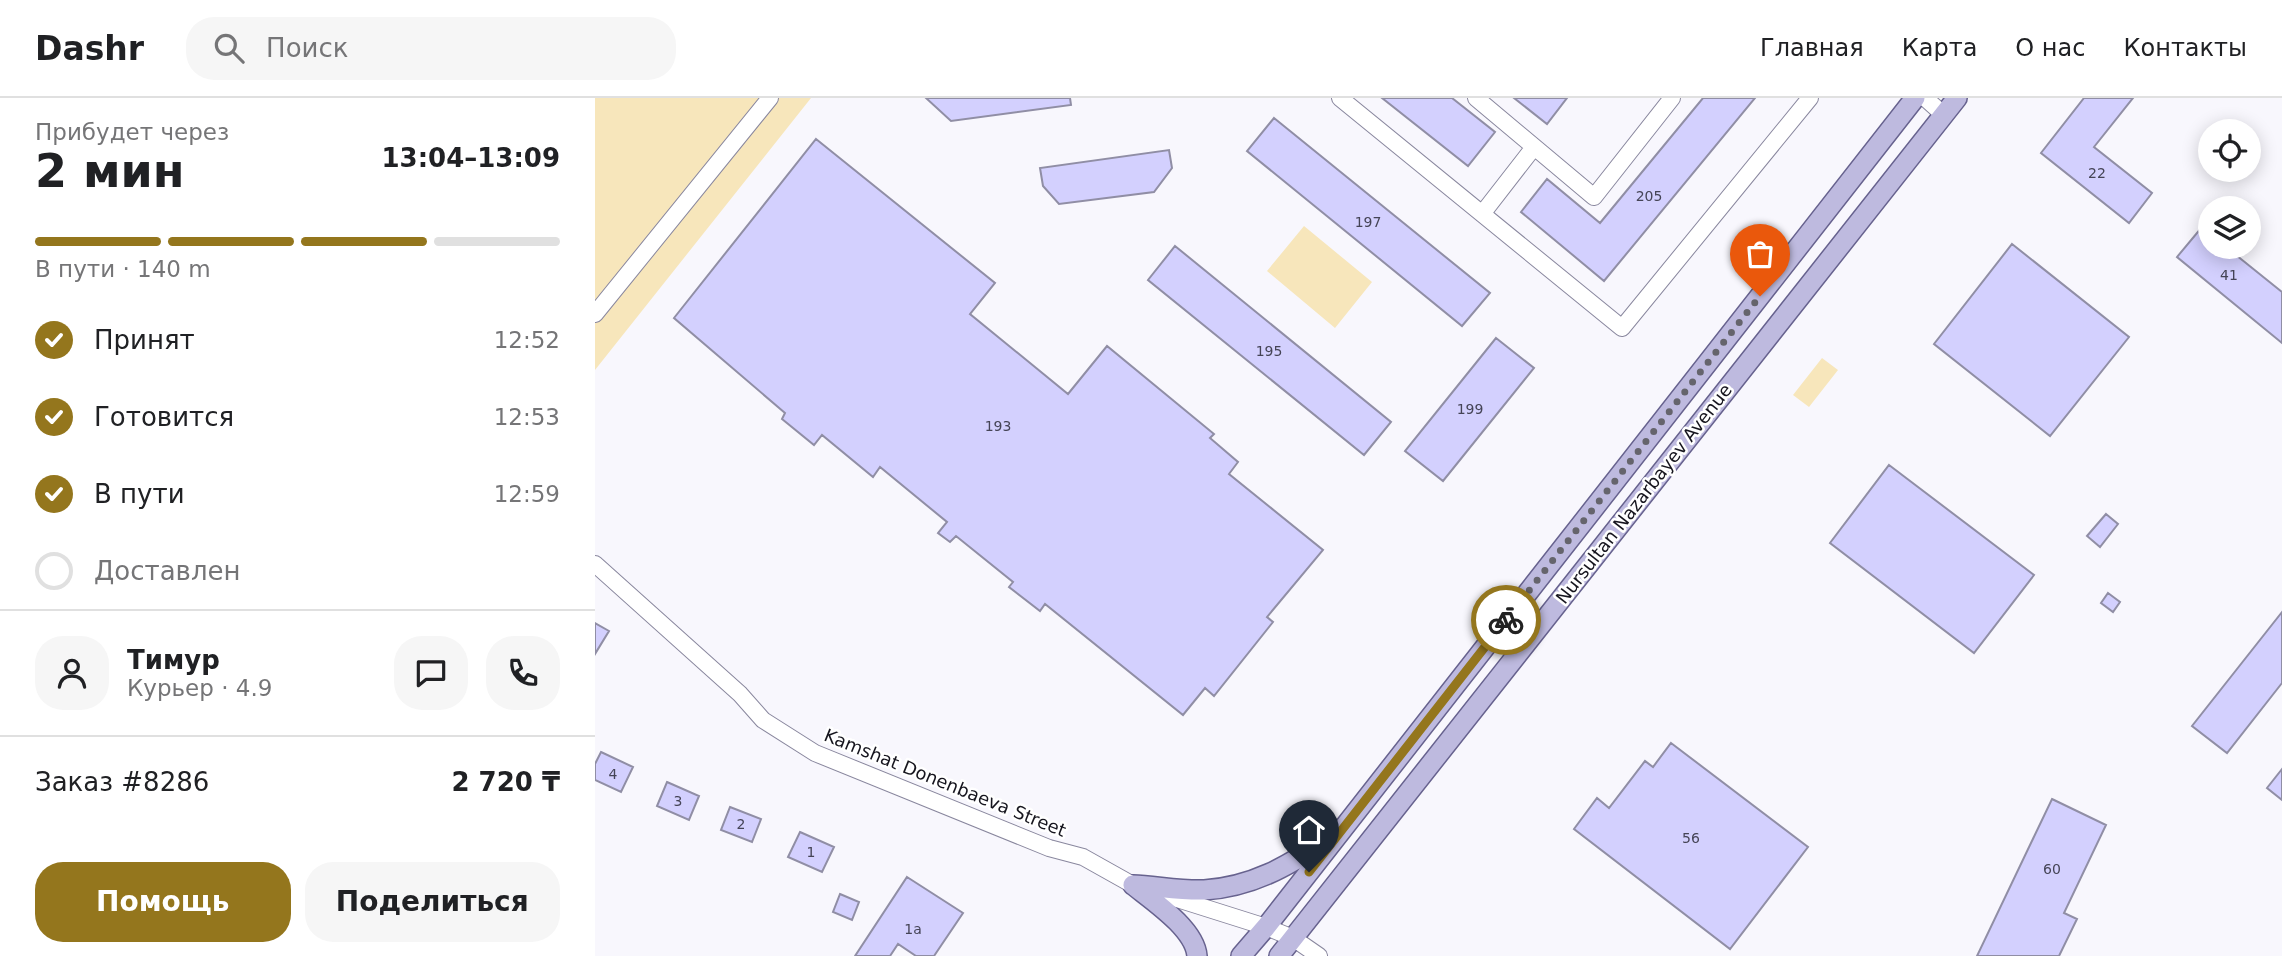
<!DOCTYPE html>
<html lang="ru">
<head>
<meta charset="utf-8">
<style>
	body { margin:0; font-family:"DejaVu Sans",sans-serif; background:#f6f6f6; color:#202124; height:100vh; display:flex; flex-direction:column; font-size:26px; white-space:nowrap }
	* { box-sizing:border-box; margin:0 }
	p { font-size:23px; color:#757577 }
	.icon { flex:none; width:38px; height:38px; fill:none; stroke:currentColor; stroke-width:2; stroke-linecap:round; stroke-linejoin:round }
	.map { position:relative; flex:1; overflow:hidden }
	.details { display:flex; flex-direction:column; background:#fff; width:595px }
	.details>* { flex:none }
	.fabs { position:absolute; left:1603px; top:21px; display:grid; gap:14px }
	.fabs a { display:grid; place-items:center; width:63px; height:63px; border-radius:50%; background:#fff; box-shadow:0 4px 18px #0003; font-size:35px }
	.pin { position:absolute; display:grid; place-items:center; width:60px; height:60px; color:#fff; margin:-72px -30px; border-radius:50% 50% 50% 0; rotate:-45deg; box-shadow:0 0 7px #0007 }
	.pin .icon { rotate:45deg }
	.courier { position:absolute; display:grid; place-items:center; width:70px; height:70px; margin:-35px; border:5px solid #94761d; border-radius:50%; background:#fff; color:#222; box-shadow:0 2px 9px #0007 }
	.overview em { font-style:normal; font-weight:600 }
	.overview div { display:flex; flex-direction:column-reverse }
	.overview { display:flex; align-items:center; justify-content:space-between; height:119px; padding:0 35px }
	h1 { font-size:46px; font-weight:600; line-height:52px }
	.bar { display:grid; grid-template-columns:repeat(4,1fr); gap:10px 7px; align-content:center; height:84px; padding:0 35px }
	.bar i { height:9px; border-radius:5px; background:#e0e0e0 }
	.bar .on { background:#94761d }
	.bar p { grid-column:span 4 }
	.line { display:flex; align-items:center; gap:18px; padding:0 35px; border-top:2px solid #e0e0e0 }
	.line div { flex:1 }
	.round { display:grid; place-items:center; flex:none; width:74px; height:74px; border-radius:28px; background:#f6f6f6 }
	ol { padding:0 35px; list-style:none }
	li { display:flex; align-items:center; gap:21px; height:77px }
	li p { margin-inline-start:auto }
	li .icon { padding:7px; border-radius:50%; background:#94761d; color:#fff; stroke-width:4 }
	li:last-child { color:#757577 }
	li i { width:38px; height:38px; border:4px solid #e0e0e0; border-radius:50% }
	.cta { display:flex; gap:14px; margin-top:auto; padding:14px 35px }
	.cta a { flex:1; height:80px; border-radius:28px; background:#94761d; color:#fff; font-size:28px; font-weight:600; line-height:80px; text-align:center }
	.cta a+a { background:#f6f6f6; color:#202124 }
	header { display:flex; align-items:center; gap:42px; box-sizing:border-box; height:98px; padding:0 35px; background:#fff; border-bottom:2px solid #e0e0e0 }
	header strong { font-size:33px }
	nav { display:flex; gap:38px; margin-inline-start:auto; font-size:24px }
	.search { width:490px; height:63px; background:#f6f6f6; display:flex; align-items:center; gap:18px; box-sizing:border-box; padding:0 24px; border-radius:28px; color:#757577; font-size:26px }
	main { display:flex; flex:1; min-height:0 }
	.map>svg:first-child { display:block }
</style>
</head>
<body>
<header>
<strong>Dashr</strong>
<div class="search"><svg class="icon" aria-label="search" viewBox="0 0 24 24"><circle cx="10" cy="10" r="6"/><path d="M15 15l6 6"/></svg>Поиск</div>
<nav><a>Главная</a><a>Карта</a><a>О нас</a><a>Контакты</a></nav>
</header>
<main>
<section class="details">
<div class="overview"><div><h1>2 мин</h1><p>Прибудет через</p></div><em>13:04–13:09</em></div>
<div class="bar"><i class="on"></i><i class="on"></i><i class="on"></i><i></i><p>В пути · 140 m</p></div>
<ol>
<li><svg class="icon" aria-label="check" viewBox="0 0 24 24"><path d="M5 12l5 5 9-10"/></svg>Принят<p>12:52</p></li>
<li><svg class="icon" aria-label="check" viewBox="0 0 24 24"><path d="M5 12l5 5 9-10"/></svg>Готовится<p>12:53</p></li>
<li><svg class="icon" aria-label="check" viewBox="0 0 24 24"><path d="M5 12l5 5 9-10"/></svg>В пути<p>12:59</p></li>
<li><i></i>Доставлен</li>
</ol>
<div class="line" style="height:126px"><a class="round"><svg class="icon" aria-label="person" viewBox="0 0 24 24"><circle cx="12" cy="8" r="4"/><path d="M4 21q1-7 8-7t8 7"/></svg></a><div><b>Тимур</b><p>Курьер · 4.9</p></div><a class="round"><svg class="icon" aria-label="chat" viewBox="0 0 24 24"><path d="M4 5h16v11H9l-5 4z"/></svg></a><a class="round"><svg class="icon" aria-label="phone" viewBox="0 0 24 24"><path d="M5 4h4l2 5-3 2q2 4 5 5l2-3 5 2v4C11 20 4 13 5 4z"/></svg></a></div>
<div class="line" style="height:91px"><div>Заказ #8286</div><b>2 720 ₸</b></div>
<div class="cta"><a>Помощь</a><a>Поделиться</a></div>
</section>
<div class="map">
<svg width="1687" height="858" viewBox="0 0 1687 858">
	<rect width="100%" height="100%" fill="#f8f7fd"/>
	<path fill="#f7e6bb" d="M0,0H216L0,272Z
		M709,128L777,184L740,230L672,173Z
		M1227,260L1243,272L1214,309L1198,297Z"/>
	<path fill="#d3d0fe" stroke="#908ea5" stroke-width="2" d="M331,0H475L476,7L356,23Z
		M787,0H857L900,34L873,68Z
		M919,0H972L952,26Z
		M1108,0H1160L1009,183L926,114L952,81L1005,125Z
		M1489,0H1538L1499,49L1557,95L1534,125L1446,55Z
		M679,20L895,195L867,228L652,53Z
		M221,41L400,185L375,216L473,296L512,248L619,336L615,340L643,364L634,376L728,452L672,519L678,524L619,598L610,590L588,617L450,506L445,513L414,489L418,484L361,438L355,444L343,435L352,424L285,369L278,379L227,337L219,347L187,321L190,315L79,220Z
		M574,52L577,70L559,94L464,106L448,88L445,70Z
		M1607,129L1615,136V149H1631L1687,194V245L1582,159Z
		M1417,146L1534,239L1455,338L1339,246Z
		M580,148L796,324L769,357L553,182Z
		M901,240L939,270L848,383L810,353Z
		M1294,367L1439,477L1379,555L1235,445Z
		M1511,416L1523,426L1505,449L1492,438Z
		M1513,495L1525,504L1518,514L1506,505Z
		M1687,514V585L1632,655L1597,628Z
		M0,525L14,533L0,556Z
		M1076,645L1213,749L1135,851L979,731L1002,700L1014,710L1050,663L1058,669Z
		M6,654L38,669L26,694L0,682V666Z
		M1687,671V702L1672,690Z
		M72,684L104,698L94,722L62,708Z
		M1457,701L1511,727L1469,815L1482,821L1464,858H1382Z
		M135,709L166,721L157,744L126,732Z
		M205,734L239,749L227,774L193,759Z
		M312,779L368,815L339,858H321L303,846L295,858H260Z
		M245,796L264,804L257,822L238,814Z"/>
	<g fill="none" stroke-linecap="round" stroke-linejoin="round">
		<g stroke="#89879e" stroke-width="18">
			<path id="minor" d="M745,0L1027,230L1215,0
				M881,0L999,99L1077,0
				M1330,0L1349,17
				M887,116L939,49
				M0,216L175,0
				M0,466L145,596L168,622L220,655L454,750L488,759L538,787L671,829L698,840L724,858"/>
		</g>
		<g stroke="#67628e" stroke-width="22">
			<path id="major" d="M538,787C561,788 586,793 609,792C657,789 693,768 732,742
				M538,787C558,803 600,831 602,858
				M646,858L671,829L1320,0
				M684,858L1362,0"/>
		</g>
		<use href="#minor" stroke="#fff" stroke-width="16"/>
		<use href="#major" stroke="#bebadf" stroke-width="19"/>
	</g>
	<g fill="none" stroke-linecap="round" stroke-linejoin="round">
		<path stroke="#65646c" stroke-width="7" stroke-dasharray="0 12.6" d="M911,522L1165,198"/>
		<path stroke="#94761d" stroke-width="9" d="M714,774L911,522"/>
	</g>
	<g text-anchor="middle" stroke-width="5" stroke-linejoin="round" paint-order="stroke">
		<g font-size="14" fill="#454456">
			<text x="1502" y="80">22</text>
			<text x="1054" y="103">205</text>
			<text x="773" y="129">197</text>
			<text x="1634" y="182">41</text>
			<text x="674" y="258">195</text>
			<text x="875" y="316">199</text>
			<text x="403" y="333">193</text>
			<text x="18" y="681">4</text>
			<text x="83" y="708">3</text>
			<text x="146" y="731">2</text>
			<text x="1096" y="745">56</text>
			<text x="216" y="759">1</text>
			<text x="1457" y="776">60</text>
			<text x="318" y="836">1а</text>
		</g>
		<g font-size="18" fill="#16151e" stroke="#fff">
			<text transform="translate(1049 396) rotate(-52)" y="6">Nursultan Nazarbayev Avenue</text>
			<text transform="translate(350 685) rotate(22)" y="6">Kamshat Donenbaeva Street</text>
		</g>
	</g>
</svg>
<div class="fabs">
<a><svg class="icon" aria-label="locate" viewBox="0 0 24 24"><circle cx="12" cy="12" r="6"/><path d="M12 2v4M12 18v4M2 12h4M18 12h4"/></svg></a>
<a><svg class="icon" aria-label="layers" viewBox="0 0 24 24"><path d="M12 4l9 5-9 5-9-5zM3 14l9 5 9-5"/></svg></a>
</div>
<div class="pin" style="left:1165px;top:198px;background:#ea580c"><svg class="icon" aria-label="bag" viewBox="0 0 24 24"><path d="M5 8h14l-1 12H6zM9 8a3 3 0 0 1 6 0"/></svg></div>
<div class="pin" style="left:714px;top:774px;background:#1f2937"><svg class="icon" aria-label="home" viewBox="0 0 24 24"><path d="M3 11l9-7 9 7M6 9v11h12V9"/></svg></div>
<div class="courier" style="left:911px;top:522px"><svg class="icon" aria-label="bike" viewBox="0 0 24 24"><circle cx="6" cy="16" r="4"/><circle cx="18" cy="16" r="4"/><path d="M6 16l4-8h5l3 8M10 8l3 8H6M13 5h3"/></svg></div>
</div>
</main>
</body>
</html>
